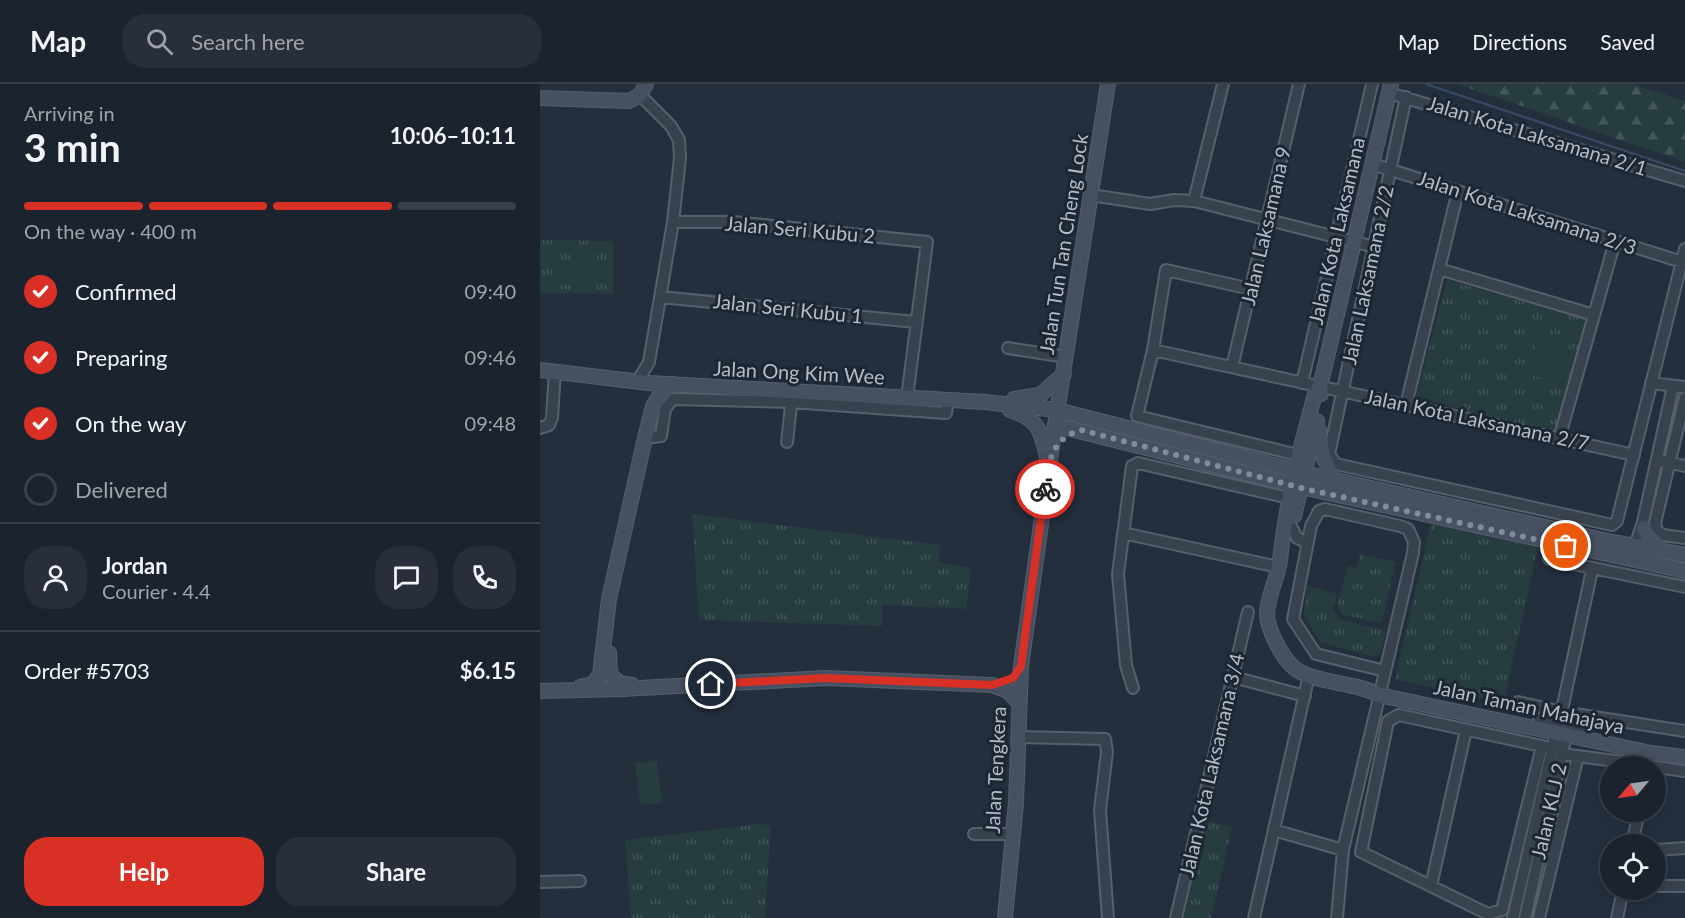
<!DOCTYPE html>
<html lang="en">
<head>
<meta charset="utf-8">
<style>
	body { margin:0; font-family:Lato,sans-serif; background:#282f3a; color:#f1f3f6; height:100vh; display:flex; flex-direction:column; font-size:22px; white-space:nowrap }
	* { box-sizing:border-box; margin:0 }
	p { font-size:20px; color:#a0a4aa }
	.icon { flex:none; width:33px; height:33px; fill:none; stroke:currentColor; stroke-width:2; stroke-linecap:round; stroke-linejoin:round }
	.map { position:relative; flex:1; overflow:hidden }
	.details { display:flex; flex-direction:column; background:#1b232e; width:540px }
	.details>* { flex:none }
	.needle { width:39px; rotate:241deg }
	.buttons { position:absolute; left:1060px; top:672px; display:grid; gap:12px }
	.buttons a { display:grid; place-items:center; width:66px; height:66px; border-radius:50%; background:#1b232e; box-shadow:0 3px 15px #0003,0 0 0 2px #39404a; font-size:30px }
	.pin { position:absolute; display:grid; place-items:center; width:51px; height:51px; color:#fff; margin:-26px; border:3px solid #fff; border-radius:50%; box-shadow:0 2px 6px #0007 }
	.courier { position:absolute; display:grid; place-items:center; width:60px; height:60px; margin:-30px; border:4px solid #d93025; border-radius:50%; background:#fff; color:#222; box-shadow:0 2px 8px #0007 }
	.head em { font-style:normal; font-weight:700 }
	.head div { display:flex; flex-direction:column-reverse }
	.head { display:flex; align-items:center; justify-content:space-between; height:102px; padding:0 24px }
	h1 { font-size:39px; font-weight:700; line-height:45px }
	.bar { display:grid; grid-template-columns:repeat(4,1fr); gap:9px 6px; align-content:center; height:72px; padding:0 24px }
	.bar i { height:8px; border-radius:4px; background:#39404a }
	.bar .active { background:#d93025 }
	.bar p { grid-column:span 4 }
	.line { display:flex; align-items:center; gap:15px; padding:0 24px; border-top:2px solid #39404a }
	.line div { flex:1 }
	.round { display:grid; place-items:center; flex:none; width:63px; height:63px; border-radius:24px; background:#282f3a }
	ol { padding:0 24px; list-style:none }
	li { display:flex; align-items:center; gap:18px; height:66px }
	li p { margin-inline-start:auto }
	li .icon { padding:6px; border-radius:50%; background:#d93025; color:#fff; stroke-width:4 }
	li:last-child { color:#a0a4aa }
	li i { width:33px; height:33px; border:3px solid #39404a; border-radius:50% }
	.primary-button { display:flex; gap:12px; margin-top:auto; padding:12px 24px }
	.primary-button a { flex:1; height:69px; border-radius:24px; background:#d93025; color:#fff; font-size:24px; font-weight:700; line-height:69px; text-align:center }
	.primary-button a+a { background:#282f3a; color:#f1f3f6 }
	header { display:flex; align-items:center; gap:36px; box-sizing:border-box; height:84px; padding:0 30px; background:#1b232e; border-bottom:2px solid #39404a }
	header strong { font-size:28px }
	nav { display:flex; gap:33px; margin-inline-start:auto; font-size:21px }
	.search { width:420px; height:54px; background:#282f3a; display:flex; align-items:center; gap:15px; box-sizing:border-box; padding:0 21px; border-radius:24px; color:#a0a4aa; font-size:22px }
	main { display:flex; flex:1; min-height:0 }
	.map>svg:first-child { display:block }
</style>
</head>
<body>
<header>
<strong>Map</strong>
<div class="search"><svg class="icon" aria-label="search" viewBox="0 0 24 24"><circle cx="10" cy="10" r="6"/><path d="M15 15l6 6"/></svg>Search here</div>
<nav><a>Map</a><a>Directions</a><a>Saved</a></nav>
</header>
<main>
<section class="details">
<div class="head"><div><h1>3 min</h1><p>Arriving in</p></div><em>10:06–10:11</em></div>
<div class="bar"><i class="active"></i><i class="active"></i><i class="active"></i><i></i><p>On the way · 400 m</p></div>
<ol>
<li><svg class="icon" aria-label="check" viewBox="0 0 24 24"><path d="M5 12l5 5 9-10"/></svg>Confirmed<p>09:40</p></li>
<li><svg class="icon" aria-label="check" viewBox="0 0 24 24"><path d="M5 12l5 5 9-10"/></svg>Preparing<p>09:46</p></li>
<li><svg class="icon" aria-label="check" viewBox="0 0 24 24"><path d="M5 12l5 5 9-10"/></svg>On the way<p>09:48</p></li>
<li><i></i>Delivered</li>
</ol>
<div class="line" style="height:108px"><a class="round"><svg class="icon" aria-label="person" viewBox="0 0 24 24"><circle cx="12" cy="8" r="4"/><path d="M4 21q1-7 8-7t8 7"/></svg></a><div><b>Jordan</b><p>Courier · 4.4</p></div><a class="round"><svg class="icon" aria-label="chat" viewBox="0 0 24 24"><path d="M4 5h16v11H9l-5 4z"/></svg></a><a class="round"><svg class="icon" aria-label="phone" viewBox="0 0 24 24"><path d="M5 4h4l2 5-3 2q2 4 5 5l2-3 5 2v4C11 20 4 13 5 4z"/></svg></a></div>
<div class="line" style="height:78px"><div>Order #5703</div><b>$6.15</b></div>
<div class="primary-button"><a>Help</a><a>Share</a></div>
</section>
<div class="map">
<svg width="1145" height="834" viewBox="0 0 1145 834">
	<defs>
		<pattern id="grass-tufts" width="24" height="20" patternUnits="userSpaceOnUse" patternTransform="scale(1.5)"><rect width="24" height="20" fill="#263c3f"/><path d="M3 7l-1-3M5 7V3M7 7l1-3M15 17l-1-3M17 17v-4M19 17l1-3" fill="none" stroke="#435659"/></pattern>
		<pattern id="forest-firs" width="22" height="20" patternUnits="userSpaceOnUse" patternTransform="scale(1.5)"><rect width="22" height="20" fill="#263c3f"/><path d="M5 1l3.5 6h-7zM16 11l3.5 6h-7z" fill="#435659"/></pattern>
	</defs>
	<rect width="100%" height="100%" fill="#242f3e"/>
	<path fill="url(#grass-tufts)" fill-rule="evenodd" d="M0,156L73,157V210L0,209ZM14,180L52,201L14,200Z
		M907,196L1047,235L1016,351L876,313Z
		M152,430L400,461L399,478L431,484L426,525L342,521V542L159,536Z
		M891,439L998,464L963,620L855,595Z
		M820,470L856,478L841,539L803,531L797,522L808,482L817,484Z
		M767,502L797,510L793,525L799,535L846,547L841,568L834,573L780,558L764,532Z
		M663,736L692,743L671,834H640Z
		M221,740L231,742L225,834H91L85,756Z"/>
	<path fill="url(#forest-firs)" d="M917,0H1093L1145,17V78Z"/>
	<path fill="#263c3f" d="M14,180L52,181V201L14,200Z
		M998,252L1026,260L1016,298L988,290Z
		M117,676L122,719L100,721L95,679Z"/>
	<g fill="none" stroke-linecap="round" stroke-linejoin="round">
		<path stroke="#394c67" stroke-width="2" d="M886,0L1145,87"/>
		<g stroke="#565f6c" stroke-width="14">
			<path id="street" d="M849,9L1145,97
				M866,13L789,370L796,380L1072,441L1077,437L1145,165
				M832,80L1142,178
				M551,111L610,120L634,116L654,117L835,163
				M654,117L683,0
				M133,138H194L387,158L367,314
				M899,185L1054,231
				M711,205L626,186L613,266L597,332L758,371
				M120,213L376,238
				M468,264L526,273
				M613,266L1094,371
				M692,283L759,0
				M97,298L109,278L133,138L140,74L139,56L131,42L100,11
				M762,299L832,0
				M1111,299L1145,303
				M1145,314L1115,439L1117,447L1123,451L1145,454
				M866,321L918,107
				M0,344L9,341L12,334L15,287
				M105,354L121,352L125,325L133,315L251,318L406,329L408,316
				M1019,355L1075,157
				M247,358L252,313
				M1122,377L1145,382
				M752,444L757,454L768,459
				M583,449L738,483
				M1093,468L1103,438L1133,302
				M1009,475L1145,503
				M693,593L765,612
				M593,604L586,581L578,490L592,382L598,379L749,414
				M978,618L1022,628L1145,647
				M1020,635L1052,486
				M478,653L565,655L567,668L560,726L568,834
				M1002,662L962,826L948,830L821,768L848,637L859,631L1002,662L1013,665
				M1022,670L1113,682
				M1116,683L1145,687
				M734,746L803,766
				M434,750H474
				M1092,760L1099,728
				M1116,766L1145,764
				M0,798L40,797
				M891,802L926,646
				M1116,802H1145
				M636,834L708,528
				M714,834L769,591
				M797,834L803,766L873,469L874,458L868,445L860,442L785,425L779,427L771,442L753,535L776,570L845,587
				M973,834L1016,649L1024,645H1043
				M985,834L1026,651L1018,643L999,635
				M999,834L1038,672
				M1077,834L1083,806"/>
		</g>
		<g stroke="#565f6c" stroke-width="16">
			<path id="secondary" d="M0,14L89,17L100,11L106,0
				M0,286L109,299L445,318L517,326L764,389L1072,458L1145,471
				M780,303L775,310C760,365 746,419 740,476C738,493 728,511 727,529C727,545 741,571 752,582C771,600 815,597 839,611L1111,669L1145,673
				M781,310L780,303L851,0
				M474,315L500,311L524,290
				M470,326C498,335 501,346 507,373
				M515,341L761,403L1145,487
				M779,346L782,370L794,396
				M754,432L777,337
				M1104,444L1108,452L1124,467
				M69,569L70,590L79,599L92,601
				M40,603L53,600L60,591L69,515L105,354L113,322L122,307L132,300
				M0,607L81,605L286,594L452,601L468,607L479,619
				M465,834L476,719L481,582L515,341L568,0"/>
		</g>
		<use href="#street" stroke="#38414e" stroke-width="10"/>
		<use href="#secondary" stroke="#465061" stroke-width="14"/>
	</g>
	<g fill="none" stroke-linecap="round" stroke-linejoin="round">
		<path stroke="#828b98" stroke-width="6" stroke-dasharray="0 10.8" d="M505,405C509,377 511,355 541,346L761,404L1026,462"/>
		<path stroke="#d93025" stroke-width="8" d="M171,600L286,594L452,601L473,594L481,582L505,405"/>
	</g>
	<g text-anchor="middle" stroke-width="6" stroke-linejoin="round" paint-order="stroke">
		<g font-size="20" fill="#b4bcc9" stroke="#1d2633">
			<text transform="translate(997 52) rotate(17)" y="7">Jalan Kota Laksamana 2/1</text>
			<text transform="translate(987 129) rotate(18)" y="7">Jalan Kota Laksamana 2/3</text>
			<text transform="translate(726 142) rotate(-77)" y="7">Jalan Laksamana 9</text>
			<text transform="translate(260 146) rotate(5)" y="7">Jalan Seri Kubu 2</text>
			<text transform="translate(797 147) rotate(-77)" y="7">Jalan Kota Laksamana</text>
			<text transform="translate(524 160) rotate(-81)" y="7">Jalan Tun Tan Cheng Lock</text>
			<text transform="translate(828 191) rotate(-78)" y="7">Jalan Laksamana 2/2</text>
			<text transform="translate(248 225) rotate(6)" y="7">Jalan Seri Kubu 1</text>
			<text transform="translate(259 289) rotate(3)" y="7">Jalan Ong Kim Wee</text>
			<text transform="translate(937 336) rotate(12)" y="7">Jalan Kota Laksamana 2/7</text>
			<text transform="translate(989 623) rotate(12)" y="7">Jalan Taman Mahajaya</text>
			<text transform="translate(672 681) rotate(-77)" y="7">Jalan Kota Laksamana 3/4</text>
			<text transform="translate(456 686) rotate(-87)" y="7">Jalan Tengkera</text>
			<text transform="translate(1009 727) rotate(-77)" y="7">Jalan KLJ 2</text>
		</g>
	</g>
</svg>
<div class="buttons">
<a><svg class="needle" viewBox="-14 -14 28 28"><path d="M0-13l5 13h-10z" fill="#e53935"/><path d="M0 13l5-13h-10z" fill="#a0a4aa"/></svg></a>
<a><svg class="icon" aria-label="locate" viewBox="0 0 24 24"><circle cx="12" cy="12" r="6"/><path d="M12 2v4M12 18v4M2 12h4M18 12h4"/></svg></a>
</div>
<div class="pin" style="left:1026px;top:462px;background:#ea580c"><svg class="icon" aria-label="bag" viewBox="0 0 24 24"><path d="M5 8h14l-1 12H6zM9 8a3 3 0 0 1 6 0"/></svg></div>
<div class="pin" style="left:171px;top:600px;background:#1f2937"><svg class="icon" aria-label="home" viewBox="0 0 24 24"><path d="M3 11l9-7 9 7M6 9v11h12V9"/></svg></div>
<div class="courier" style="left:505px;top:405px"><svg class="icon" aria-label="bike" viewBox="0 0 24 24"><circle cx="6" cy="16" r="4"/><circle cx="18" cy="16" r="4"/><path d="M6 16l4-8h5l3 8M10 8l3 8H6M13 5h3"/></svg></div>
</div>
</main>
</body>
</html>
